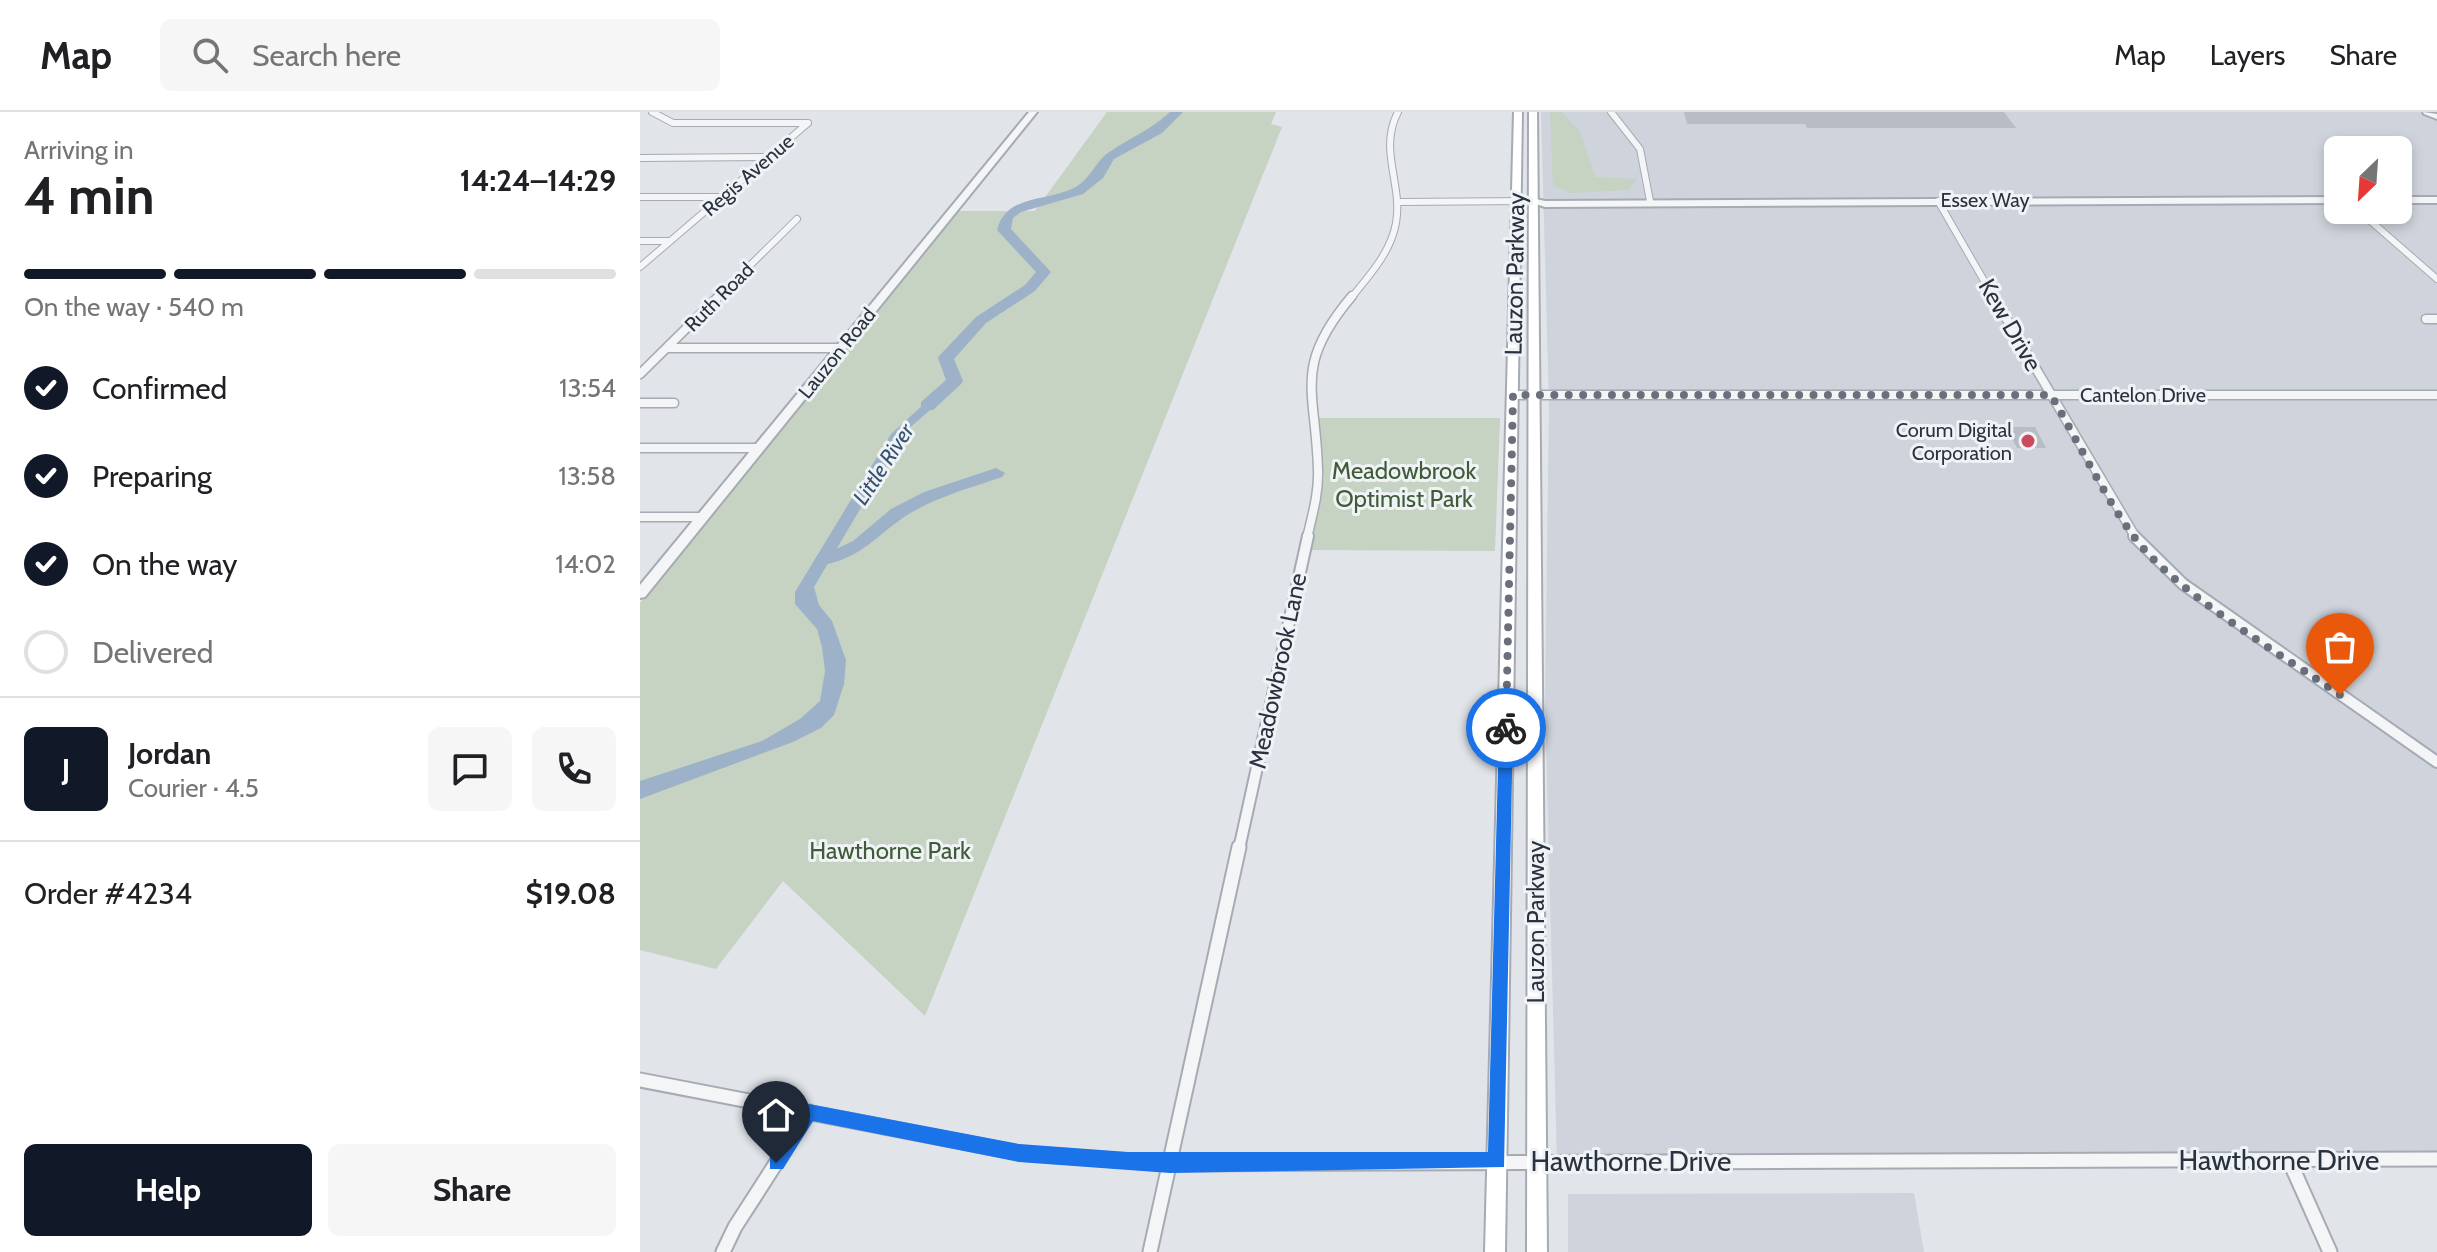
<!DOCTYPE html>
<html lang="en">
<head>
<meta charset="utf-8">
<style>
	body { margin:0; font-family:Cabin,sans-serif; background:#f6f6f6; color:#202124; height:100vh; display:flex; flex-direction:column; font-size:30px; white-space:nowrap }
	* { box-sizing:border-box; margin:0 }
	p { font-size:26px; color:#757577 }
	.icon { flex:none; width:44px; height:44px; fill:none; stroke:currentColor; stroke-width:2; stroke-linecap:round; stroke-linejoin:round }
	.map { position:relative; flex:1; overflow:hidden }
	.drawer { display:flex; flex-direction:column; background:#fff; width:640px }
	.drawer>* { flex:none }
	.needle { width:52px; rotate:205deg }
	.controls { position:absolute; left:1684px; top:24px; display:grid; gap:16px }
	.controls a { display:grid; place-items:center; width:88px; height:88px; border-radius:12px; background:#fff; box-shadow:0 4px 12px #0003; font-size:40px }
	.pin { position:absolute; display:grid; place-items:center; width:68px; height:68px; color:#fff; margin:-82px -34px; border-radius:50% 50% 50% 0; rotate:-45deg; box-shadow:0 0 8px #0007 }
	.pin .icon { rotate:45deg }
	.courier { position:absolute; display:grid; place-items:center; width:80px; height:80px; margin:-40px; border:6px solid #1a73e8; border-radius:50%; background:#fff; color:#222; box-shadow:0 2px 10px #0007 }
	.head em { font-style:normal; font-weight:700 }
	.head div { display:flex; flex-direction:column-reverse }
	.head { display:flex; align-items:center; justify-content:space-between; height:136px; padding:0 24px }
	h1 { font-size:52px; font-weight:700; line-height:60px }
	.bar { display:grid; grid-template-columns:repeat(4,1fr); gap:12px 8px; align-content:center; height:96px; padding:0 24px }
	.bar i { height:10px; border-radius:6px; background:#e0e0e0 }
	.bar .selected { background:#111827 }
	.bar p { grid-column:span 4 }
	.line { display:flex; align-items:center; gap:20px; padding:0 24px; border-top:2px solid #e0e0e0 }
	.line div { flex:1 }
	.round { display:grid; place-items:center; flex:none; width:84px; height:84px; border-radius:12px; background:#f6f6f6 }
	ol { padding:0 24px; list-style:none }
	li { display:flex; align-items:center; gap:24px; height:88px }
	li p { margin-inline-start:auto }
	li .icon { padding:8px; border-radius:50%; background:#111827; color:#fff; stroke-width:4 }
	li:last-child { color:#757577 }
	li i { width:44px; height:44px; border:4px solid #e0e0e0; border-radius:50% }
	.cta { display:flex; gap:16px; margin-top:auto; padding:16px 24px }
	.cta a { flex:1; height:92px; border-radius:12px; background:#111827; color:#fff; font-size:32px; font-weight:700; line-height:92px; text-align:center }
	.cta a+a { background:#f6f6f6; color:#202124 }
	header { display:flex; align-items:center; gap:48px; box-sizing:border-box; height:112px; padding:0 40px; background:#fff; border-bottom:2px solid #e0e0e0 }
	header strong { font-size:38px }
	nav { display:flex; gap:44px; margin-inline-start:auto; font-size:28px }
	.search { width:560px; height:72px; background:#f6f6f6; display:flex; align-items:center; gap:20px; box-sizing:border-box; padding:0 28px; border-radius:12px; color:#757577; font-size:30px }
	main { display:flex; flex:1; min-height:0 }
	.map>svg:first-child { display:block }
</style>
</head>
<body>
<header>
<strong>Map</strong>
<div class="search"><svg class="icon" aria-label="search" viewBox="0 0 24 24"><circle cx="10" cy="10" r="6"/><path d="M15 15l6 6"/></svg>Search here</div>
<nav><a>Map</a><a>Layers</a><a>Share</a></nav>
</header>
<main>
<section class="drawer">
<div class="head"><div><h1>4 min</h1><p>Arriving in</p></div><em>14:24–14:29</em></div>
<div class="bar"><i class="selected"></i><i class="selected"></i><i class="selected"></i><i></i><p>On the way · 540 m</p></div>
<ol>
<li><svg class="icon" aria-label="check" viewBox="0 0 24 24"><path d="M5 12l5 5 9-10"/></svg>Confirmed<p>13:54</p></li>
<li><svg class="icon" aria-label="check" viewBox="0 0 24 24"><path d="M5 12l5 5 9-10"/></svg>Preparing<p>13:58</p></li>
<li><svg class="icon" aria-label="check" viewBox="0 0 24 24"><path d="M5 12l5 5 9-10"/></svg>On the way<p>14:02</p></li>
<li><i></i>Delivered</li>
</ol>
<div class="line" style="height:144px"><b class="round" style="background:#111827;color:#fff">J</b><div><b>Jordan</b><p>Courier · 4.5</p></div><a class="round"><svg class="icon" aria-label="chat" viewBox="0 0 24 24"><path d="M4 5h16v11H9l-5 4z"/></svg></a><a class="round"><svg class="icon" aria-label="phone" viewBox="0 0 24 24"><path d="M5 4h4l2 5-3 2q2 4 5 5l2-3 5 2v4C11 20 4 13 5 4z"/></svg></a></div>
<div class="line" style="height:104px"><div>Order #4234</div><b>$19.08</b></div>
<div class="cta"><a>Help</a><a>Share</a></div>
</section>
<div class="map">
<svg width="1797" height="1140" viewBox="0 0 1797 1140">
	<rect width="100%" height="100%" fill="#e1e4e9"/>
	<path fill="#cfd3db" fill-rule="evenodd" d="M901,0H1797V1047L917,1050L905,593L909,291ZM1698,38H1758V98H1698Z
		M1274,1081L1284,1140H928V1082Z"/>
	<path fill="#c6d2c2" d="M467,0H636L631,12L642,15L285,904L143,769L76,857L0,838V491L319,99H395Z
		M910,0H922L940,20L955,65L997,67L989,78L932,81L913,74Z
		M677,306H860L855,439L669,438L684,365Z"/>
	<path fill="#9db2c8" d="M305,273L318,274L267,318L174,475L179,493L192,509L206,548L204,572L194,603L181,616L153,630L0,687V669L122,629L160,607L180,589L185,559L182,535L177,517L155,492V480L251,322Z"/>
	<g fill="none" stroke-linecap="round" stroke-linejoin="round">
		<path fill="#9db2c8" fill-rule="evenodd" d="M530,0H543L522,21L474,47L463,66L443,82L381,100L373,106L371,117L411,160L395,179L346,211L314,247L323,269L321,272L293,298H281V290L306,268L298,246L300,243L336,205L385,173L396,160L357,118C366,82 406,90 434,76C451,67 455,50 468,41C489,26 511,18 530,0Z
			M356,356L365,361L362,365C330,376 293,386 264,405C234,426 224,443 185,453L175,447L213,429L251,397L284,380Z"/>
	</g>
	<path fill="#b8bdc5" d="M1044,0H1364L1376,16H1167L1165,12H1047Z
		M1366,315H1395L1406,336H1377Z"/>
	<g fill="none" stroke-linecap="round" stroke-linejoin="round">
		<g stroke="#a6abb3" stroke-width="8">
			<path id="minor-far3" d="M12,0L33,11H168
				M971,0L1000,37L1010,89
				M0,46L128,45
				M0,85H82
				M1298,89L1354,186
				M759,90L891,89
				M1718,98L1797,167
				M0,129H30
				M0,155L168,11
				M77,186L157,107
				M711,186C729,164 751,140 756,111C763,72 738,38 758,0"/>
		</g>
		<g stroke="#a6abb3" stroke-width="11">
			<path id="minor-far2" d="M1353,184L1496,426
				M1786,207H1797
				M27,236H201
				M0,262L79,184
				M873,283H1797
				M0,291H34
				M0,336H119
				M0,405H63
				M667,426C672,404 679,381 678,358C676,278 652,255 712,184"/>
		</g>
		<g stroke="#a6abb3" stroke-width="14">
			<path id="minor-far1" d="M1494,424L1543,472L1797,650
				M599,737L668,424"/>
		</g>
		<g stroke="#a6abb3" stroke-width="17">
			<path id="minor" d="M0,968L379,1041L530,1052L1797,1047
				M1649,1048L1690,1140
				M83,1140L95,1115L169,1000
				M510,1140L599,735"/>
		</g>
		<g stroke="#a6abb3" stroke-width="4">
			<path id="tertiary" d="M389,0H397L5,485L0,486V473Z
				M1783,0L1797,2V7L1784,2Z
				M1698,85V91L905,95L887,89L891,86L905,89Z
				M1758,85H1797V91H1758Z"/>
		</g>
		<g stroke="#a6abb3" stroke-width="4">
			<path id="secondary" d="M874,0H882L865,1140H845Z
				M889,0H897L907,1140H887Z"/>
		</g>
		<use href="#minor-far3" stroke="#f3f5f7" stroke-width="6"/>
		<use href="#minor-far2" stroke="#f3f5f7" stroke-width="8"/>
		<use href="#minor-far1" stroke="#f3f5f7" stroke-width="10"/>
		<use href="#minor" stroke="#f3f5f7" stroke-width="13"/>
		<use href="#tertiary" fill="#f3f5f7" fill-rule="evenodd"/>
		<use href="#secondary" fill="#fff" fill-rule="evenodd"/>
	</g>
	<path fill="#1a73e8" d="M866,611L873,616L864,1055L530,1061L379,1050L173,1009L143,1057H130V1045L163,994L169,992L379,1032L488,1040H848L859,616Z"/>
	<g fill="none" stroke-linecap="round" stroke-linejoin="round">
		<path stroke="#6a707b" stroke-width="8" stroke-dasharray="0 14.4" d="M866,616L873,283H1411C1438,329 1461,379 1492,422C1532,479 1641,542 1700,583"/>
	</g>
	<circle fill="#ca4a60" stroke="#f0f3f6" stroke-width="3" cx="1388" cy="329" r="8"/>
	<g text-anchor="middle" stroke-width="6" stroke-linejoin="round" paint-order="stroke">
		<g font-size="20" fill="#2a3240" stroke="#f0f3f6">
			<text transform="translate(108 63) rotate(-41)" y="7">Regis Avenue</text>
			<text x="1345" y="95">Essex Way</text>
			<text transform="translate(79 185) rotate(-45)" y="7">Ruth Road</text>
			<text transform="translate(197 241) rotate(-51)" y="7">Lauzon Road</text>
			<text x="1503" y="290">Cantelon Drive</text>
		</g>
		<g font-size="20" fill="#2a3240" stroke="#f0f3f6" text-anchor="end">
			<text x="1372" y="325">Corum Digital<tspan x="1372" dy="23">Corporation</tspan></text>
		</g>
		<g font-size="22" font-style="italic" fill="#355272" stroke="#f0f3f6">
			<text transform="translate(243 352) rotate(-57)" y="8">Little River</text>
		</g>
		<g font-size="24" fill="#2a3240" stroke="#f0f3f6">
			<text transform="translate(875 162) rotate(-89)" y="8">Lauzon Parkway</text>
			<text transform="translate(1370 213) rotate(60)" y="8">Kew Drive</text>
			<text transform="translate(638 559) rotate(-78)" y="8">Meadowbrook Lane</text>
			<text transform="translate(896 810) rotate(-90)" y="8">Lauzon Parkway</text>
		</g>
		<g font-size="24" fill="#3f5b37" stroke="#f0f3f6">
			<text x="764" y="367">Meadowbrook<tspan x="764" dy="28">Optimist Park</tspan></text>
			<text x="250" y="747">Hawthorne Park</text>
		</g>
		<g font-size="28" fill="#2a3240" stroke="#f0f3f6">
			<text x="1639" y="1058">Hawthorne Drive</text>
			<text x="991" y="1059">Hawthorne Drive</text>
		</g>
	</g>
</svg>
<div class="controls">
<a><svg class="needle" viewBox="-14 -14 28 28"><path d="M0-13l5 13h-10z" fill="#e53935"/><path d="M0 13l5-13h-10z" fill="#757577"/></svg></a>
</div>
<div class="pin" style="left:1700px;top:583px;background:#ea580c"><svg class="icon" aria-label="bag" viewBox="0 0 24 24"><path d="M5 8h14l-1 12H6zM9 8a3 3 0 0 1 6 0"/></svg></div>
<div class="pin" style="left:136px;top:1051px;background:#1f2937"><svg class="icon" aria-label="home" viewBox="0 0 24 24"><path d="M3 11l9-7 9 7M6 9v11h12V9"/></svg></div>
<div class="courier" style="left:866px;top:616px"><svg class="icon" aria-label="bike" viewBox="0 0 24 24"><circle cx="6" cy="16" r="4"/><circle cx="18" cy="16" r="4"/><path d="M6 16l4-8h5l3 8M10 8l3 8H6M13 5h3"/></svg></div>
</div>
</main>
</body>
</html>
